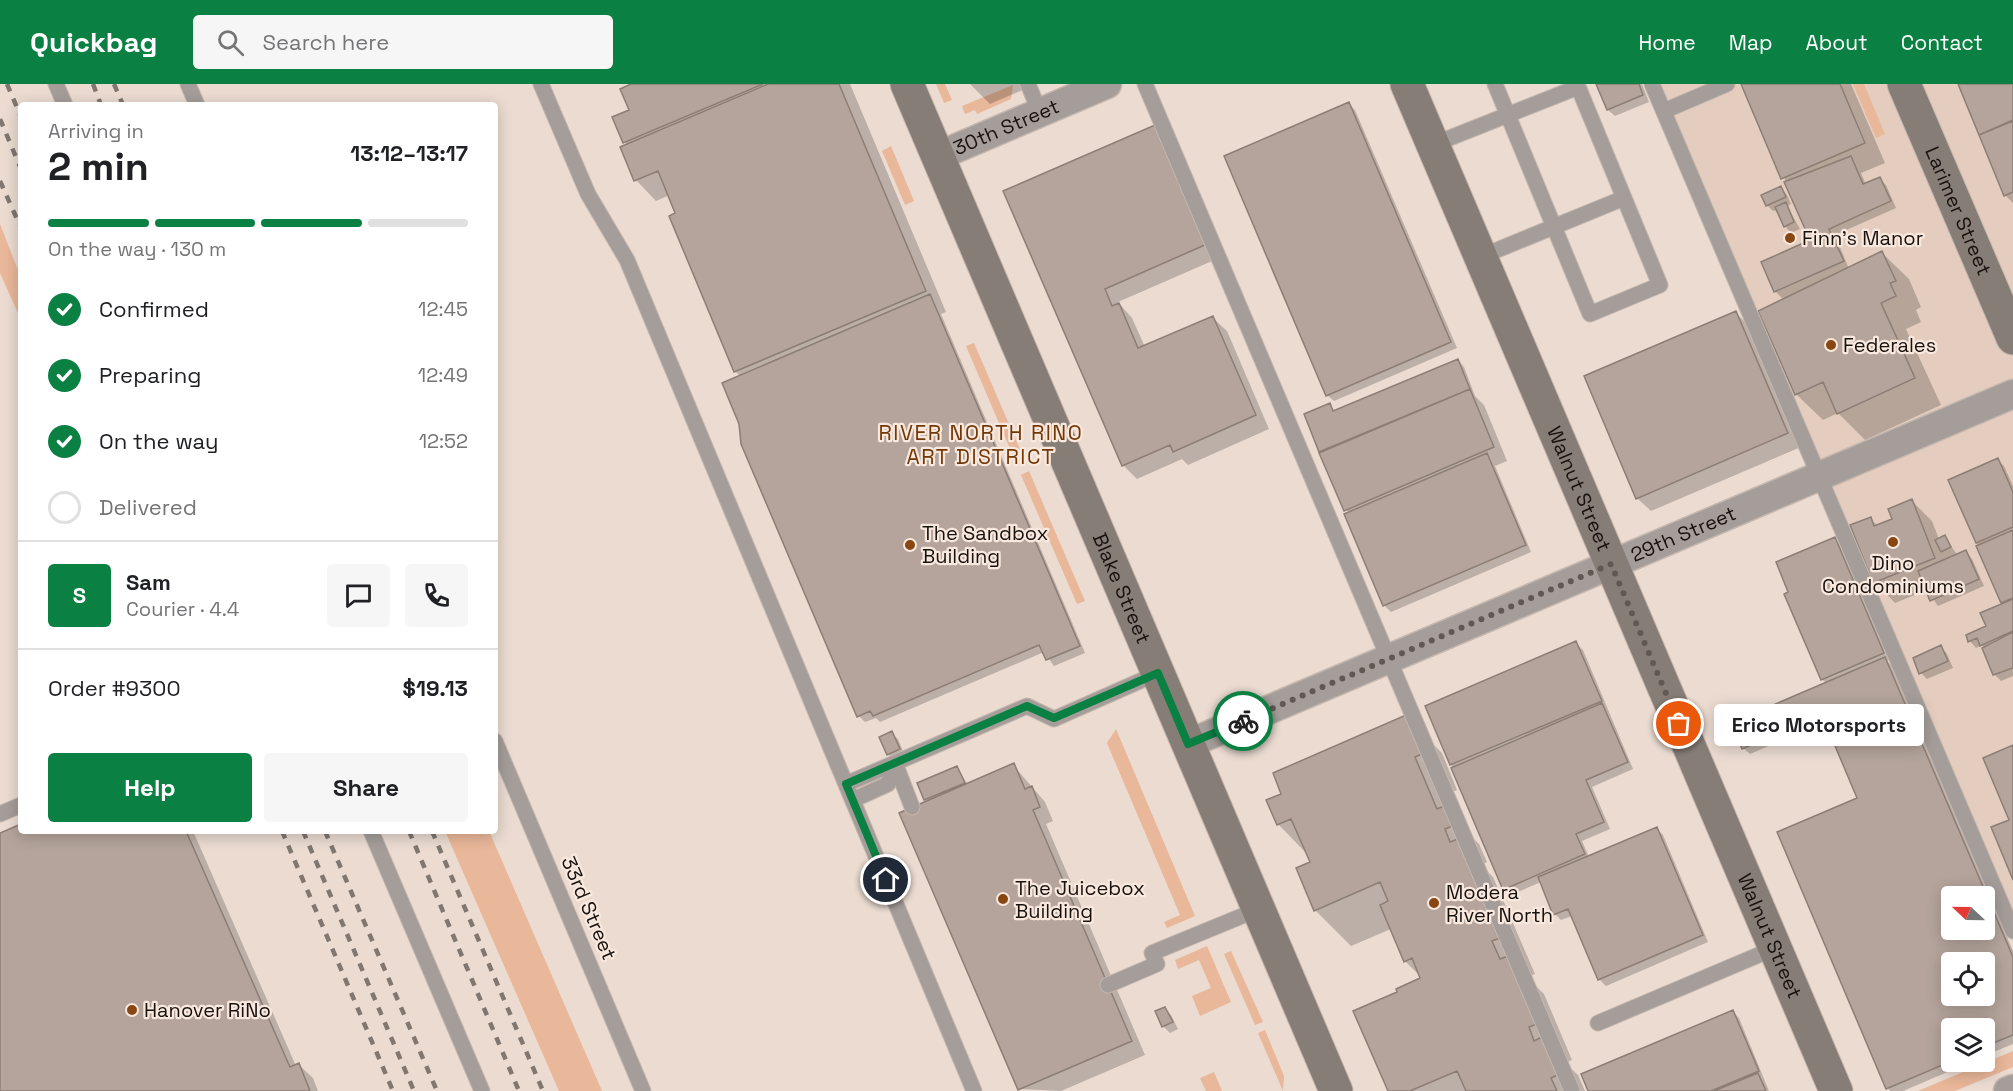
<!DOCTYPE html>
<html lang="en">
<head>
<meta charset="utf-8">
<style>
	body { margin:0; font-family:"Space Grotesk",sans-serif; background:#f6f6f6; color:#202124; height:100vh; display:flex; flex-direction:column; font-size:22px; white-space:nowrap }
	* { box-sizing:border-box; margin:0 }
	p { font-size:20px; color:#757577 }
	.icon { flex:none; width:33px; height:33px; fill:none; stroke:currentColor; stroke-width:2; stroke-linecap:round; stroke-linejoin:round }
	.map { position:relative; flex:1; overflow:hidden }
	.details { position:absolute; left:18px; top:18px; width:480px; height:732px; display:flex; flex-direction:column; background:#fff; border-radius:6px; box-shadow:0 3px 15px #0003 }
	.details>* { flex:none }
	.needle { width:39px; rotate:292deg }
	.controls { position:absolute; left:1941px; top:802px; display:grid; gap:12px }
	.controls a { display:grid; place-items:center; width:54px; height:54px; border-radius:6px; background:#fff; box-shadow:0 3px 15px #0003; font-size:30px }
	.pin { position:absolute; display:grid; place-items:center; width:51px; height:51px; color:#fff; margin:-26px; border:3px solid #fff; border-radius:50%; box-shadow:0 2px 6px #0007 }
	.courier { position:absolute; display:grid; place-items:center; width:60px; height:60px; margin:-30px; border:4px solid #0b8043; border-radius:50%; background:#fff; color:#222; box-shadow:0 2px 8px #0007 }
	.bubble { position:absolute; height:42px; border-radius:6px; background:#fff; box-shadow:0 3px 15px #0003; font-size:20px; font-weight:700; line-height:42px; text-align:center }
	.overview em { font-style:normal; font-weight:700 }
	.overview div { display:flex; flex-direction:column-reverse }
	.overview { display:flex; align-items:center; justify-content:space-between; height:102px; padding:0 30px }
	h1 { font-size:39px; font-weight:700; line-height:45px }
	.bar { display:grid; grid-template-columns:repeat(4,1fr); gap:9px 6px; align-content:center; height:72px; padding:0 30px }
	.bar i { height:8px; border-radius:4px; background:#e0e0e0 }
	.bar .active { background:#0b8043 }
	.bar p { grid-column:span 4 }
	.line { display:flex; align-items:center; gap:15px; padding:0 30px; border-top:2px solid #e0e0e0 }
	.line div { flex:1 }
	.round { display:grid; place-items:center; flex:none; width:63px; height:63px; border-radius:6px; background:#f6f6f6 }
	ol { padding:0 30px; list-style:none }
	li { display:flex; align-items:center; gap:18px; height:66px }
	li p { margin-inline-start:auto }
	li .icon { padding:6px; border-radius:50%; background:#0b8043; color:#fff; stroke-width:4 }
	li:last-child { color:#757577 }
	li i { width:33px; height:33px; border:3px solid #e0e0e0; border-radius:50% }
	.button { display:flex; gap:12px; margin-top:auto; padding:12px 30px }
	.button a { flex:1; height:69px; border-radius:6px; background:#0b8043; color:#fff; font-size:24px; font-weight:700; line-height:69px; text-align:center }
	.button a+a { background:#f6f6f6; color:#202124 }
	header { display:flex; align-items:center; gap:36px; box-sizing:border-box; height:84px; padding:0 30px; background:#0b8043; color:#fff }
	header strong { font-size:28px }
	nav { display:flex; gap:33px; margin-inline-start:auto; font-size:21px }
	.search { width:420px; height:54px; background:#f6f6f6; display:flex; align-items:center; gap:15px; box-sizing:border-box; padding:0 21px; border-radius:6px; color:#757577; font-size:22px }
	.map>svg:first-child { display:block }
</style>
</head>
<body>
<header>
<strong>Quickbag</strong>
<div class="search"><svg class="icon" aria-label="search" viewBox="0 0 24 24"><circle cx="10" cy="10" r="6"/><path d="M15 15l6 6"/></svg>Search here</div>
<nav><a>Home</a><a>Map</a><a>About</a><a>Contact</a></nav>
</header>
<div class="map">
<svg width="2013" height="1007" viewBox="0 0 2013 1007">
	<rect width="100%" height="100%" fill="#ebdbd1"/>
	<path fill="#e4cdbf" d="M1653,0H2013V834Z"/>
	<path fill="#e9b799" d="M936,0H945L952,16L944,19Z
		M1853,0H1864L1885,50L1876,54Z
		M1013,1L1011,15L977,30L975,26L965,30L962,22Z
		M891,62L914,117L905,121L882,67Z
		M0,140L21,194V236L0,189Z
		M974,259L1022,370L1014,374L966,262Z
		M1029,387L1085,517L1077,520L1021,391Z
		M1116,645L1195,832L1167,844L1164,838L1180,831L1107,659Z
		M445,747H489L602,1007H559Z
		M1207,862L1231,918L1200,932L1192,912L1211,904L1199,876L1178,885L1175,876Z
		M1231,867L1263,938L1255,941L1224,870Z
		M1265,946L1284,992L1283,1007L1258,949Z
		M2013,967V983L1955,1007H1918Z
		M1214,988L1222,1007H1206L1200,994Z"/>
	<path fill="#0003" fill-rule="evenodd" d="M635,0H850L946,228L941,230L1085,569L1054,582L1044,568L880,638L876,634L865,638L859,632L741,293L735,287L677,130L670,111L656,117L636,96L622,64L627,61L614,34L631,27Z
		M970,0H1023L1025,5L990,20Z
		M1597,0H1642L1649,18L1615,32L1608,26Z
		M1742,0H1851L1885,79L1861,89L1866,101L1880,95L1886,101L1896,124L1835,151L1849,185L1882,169L1909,195L1921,223L1916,226L1921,238L1906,245L1941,321L1865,356L1838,329L1823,336L1796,310L1784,216L1775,207L1812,156Z
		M1960,0H2013V119L2005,111Z
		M1349,20L1355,26L1457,264L1334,317L1327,311Z
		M1155,43L1219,174L1118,218L1132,234L1145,263L1213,234L1227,247L1269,345L1188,381L1182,375L1137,395L1123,381L1005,108Z
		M1781,104L1787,111L1791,120L1787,122L1800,145L1791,149L1785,142L1778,126L1773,127L1767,121Z
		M1736,229L1750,243L1801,363L1651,427L1637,414Z
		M1458,276L1464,283L1475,312L1484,321L1507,377L1495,382L1531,468L1391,528L1384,521L1349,430L1321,367L1329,321L1336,328Z
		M1998,376L2004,382L2013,402V592L2001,597L1995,591L1985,565L1982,561L1976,564L1970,557L1988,543L2003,521L1950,397Z
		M1912,417L1932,437L1939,455L1944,452L1958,472L1966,468L1972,475L1984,502L1938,522L1927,506L1895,519L1875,498L1852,442L1870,435L1878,442L1894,436Z
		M1834,454L1841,461L1889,576L1887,577L1891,581L2013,867V960L1984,972V945H1952V978H1971L1903,1007H1890L1888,1004L1779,749L1859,714L1826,638L1750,670L1743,664L1827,600L1822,595ZM1952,813H1984V846H1952ZM1952,879H1984V912H1952Z
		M1576,559L1583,566L1633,685L1592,703L1610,745L1582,757L1589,773L1656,744L1663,751L1708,858L1606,902L1599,895L1572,832L1561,836L1555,830L1541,798L1511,811L1504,805L1451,680Z
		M1941,563L1947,570L1953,584L1927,595L1921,589Z
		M1406,633L1442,669L1457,706L1450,709L1466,747L1479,760L1487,778L1481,781L1493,793L1535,890L1527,893L1544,910L1572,976L1565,979L1578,991L1585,1007H1389L1399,909L1423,895L1405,877L1391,845L1351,862L1315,826L1312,779L1308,771L1278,740L1283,710Z
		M891,649L898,655L905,672L895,677L888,670Z
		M1013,681L1045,718L1053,737L1046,740L1145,971L1061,1007L1019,1005L925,715L957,683L968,701Z
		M21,742V747H193L296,982L299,981L313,994L318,1007H0V751Z
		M1164,925L1171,931L1178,945L1170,949L1163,942Z
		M1733,928L1739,934L1769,1007H1589Z"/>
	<path fill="#b4a49b" stroke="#8d7e75" stroke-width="1.5" fill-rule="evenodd" d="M631,0H763L623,59L612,33L629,26L620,5Z
		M768,0H839L926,207L734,288L669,132L675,129L658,87L634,97L620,63Z
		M1596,0H1639L1643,11L1607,26Z
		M1741,0H1840L1865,59L1781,95Z
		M1958,0H2013V36L1979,51Z
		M1349,18L1451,258L1326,312L1224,72Z
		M2013,37V108L2004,112L1979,51Z
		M1155,41L1207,160L1105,205L1112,222L1119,219L1138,264L1213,232L1256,331L1173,368L1170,361L1122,382L1003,107Z
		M1851,72L1863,100L1880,93L1891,117L1829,145L1844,177L1774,208L1761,178L1810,156L1784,98Z
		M1781,102L1786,113L1766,122L1761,111Z
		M1786,118L1794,138L1784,143L1775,123Z
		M1882,167L1896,197L1890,199L1896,212L1881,219L1915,294L1837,330L1823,298L1795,311L1758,227Z
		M930,210L1080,562L1046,576L1039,561L873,632L870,627L857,633L741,360L739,340L722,299Z
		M1736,227L1788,349L1636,415L1584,292Z
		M1458,275L1470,305L1319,368L1304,330L1330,319L1333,327Z
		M1470,305L1494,363L1344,427L1319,369Z
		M1487,369L1526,461L1383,522L1344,430Z
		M1998,374L2013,408V443L1976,459L1948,396Z
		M1912,415L1935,474L1873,499L1850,441L1871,433L1874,442L1892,435L1888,425Z
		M2013,446V514L2001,519L1976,462Z
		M1945,451L1951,463L1941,468L1935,456Z
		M1835,453L1884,569L1821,596L1784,510L1788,508L1776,478Z
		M1966,466L1979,495L1930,517L1918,487Z
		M2013,515V547L1980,562L1977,554L1968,558L1966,551L1986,542L1980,529Z
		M2013,548V584L1993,591L1982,564Z
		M1576,557L1602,617L1450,681L1425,622Z
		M1941,561L1948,577L1919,590L1913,574Z
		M1885,573L2013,873V951L1984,963V945H1952V977L1886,1005L1777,748L1857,714L1822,631L1742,665L1731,639ZM1952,813H1984V846H1952ZM1952,879H1984V912H1952Z
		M1602,619L1628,678L1586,696L1604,738L1576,750L1585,770L1503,806L1451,684Z
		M1406,631L1422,670L1415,673L1437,725L1444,722L1452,742L1445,745L1450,758L1458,755L1500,854L1492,857L1500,875L1508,872L1537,940L1529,943L1534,957L1542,953L1558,991L1551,994L1557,1007H1466L1457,987L1410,1007H1388L1353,927L1397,908L1396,905L1420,894L1412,874L1404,878L1380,821L1388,817L1380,798L1314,827L1296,784L1310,778L1291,735L1277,741L1266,716L1281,710L1273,689Z
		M892,647L900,665L887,671L879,653Z
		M2013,661V796L1991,743L2009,736L1983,674Z
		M1014,679L1025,705L1032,702L1040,723L1033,726L1132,957L1018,1006L899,729Z
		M957,682L965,699L924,716L917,699Z
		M21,740V747H186L290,983L299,979L310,1007H0V749Z
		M1657,743L1703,851L1598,896L1568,825L1553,831L1538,793Z
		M1165,923L1173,938L1162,943L1155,927Z
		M1733,926L1759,987L1711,1007H1588L1581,990Z
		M1758,989L1766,1007H1714Z"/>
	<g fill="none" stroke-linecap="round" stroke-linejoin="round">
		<g stroke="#c5b7ae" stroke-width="17">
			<path id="lane" d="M56,0L65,21
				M188,0L197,21
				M541,0L588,110L627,176L974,1007
				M1028,0L1040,29
				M1145,0L1572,1007
				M1495,0L1590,230L1660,201L1577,0
				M1652,0L2013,847
				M1664,27L1727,0
				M1432,61L1578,3
				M1480,173L1624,114
				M495,657L643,1007
				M895,679L912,723
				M846,700L1027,622L1054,635L1158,589
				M853,716L888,700L895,679
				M0,730L21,721
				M371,747L482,1007
				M1108,901L1157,880L1152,869L1259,825
				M1598,939L1775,864"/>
		</g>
		<g stroke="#c5b7ae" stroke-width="31">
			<g id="street">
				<path id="s1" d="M938,72L1107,0"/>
				<path id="s2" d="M1188,660L2013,310"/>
				<path d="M2008,1007L2013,1005"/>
			</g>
		</g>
		<g stroke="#c5b7ae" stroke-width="35">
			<g id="secondary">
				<path id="s3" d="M907,0L1336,1007"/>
				<path id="s4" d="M1407,0L1836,1007"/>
				<path id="s5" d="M1904,0L2013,254"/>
			</g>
		</g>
		<use href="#lane" stroke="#a49d99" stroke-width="15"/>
		<use href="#street" stroke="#a49d99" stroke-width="28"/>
		<use href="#secondary" stroke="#877d77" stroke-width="33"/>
		<path stroke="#817670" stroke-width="4.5" stroke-dasharray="8 8" stroke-linecap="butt" d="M7,0L21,33
			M93,0L101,21
			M114,0L123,21
			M0,35L21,85
			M0,97L21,144
			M282,747L393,1007
			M303,747L414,1007
			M325,747L437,1007
			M409,747L519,1007
			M432,747L543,1007"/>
	</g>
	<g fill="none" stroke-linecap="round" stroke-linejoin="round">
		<path stroke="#625853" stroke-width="6" stroke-dasharray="0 10.8" d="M1243,637L1611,480L1679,640"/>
		<path stroke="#0b8043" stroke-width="8" d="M886,796L846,700L1027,622L1054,634L1158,589L1188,660L1243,637"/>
	</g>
	<g fill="#884613" stroke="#f9e8de" stroke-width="2">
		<circle cx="1790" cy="154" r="6"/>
		<circle cx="1831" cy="261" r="6"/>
		<circle cx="1893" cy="458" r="6"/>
		<circle cx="910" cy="461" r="6"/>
		<circle cx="1003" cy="815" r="6"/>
		<circle cx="1434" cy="819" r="6"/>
		<circle cx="132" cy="926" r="6"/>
	</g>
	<g text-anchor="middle" stroke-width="4.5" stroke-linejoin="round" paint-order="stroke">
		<g font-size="20" fill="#18120f" stroke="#f9e8de">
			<text dy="7" stroke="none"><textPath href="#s1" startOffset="74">30th Street</textPath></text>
			<text dy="7" stroke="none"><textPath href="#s5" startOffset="138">Larimer Street</textPath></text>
			<text dy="7" stroke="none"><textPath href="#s4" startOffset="440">Walnut Street</textPath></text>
			<text dy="7" stroke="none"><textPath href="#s2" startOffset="538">29th Street</textPath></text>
			<text dy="7" stroke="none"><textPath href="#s3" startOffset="548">Blake Street</textPath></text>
			<text transform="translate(589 824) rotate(67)" y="7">33rd Street</text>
			<text dy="7" stroke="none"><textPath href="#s4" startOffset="926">Walnut Street</textPath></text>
		</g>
		<g font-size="20" fill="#18120f" stroke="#f9e8de" text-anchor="start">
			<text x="1802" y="161">Finn's Manor</text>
			<text x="1843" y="268">Federales</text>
			<text x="922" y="456">The Sandbox<tspan x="922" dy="23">Building</tspan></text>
			<text x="1893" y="486" text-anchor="middle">Dino<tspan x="1893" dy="23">Condominiums</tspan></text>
			<text x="1015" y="811">The Juicebox<tspan x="1015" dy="23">Building</tspan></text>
			<text x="1446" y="815">Modera<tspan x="1446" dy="23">River North</tspan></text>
			<text x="144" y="933">Hanover RiNo</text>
		</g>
		<g font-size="21" letter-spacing="1.5" fill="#723705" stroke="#f9e8de">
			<text x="981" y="356">RIVER NORTH RINO<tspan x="981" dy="24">ART DISTRICT</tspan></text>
		</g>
	</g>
</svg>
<div class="controls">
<a><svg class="needle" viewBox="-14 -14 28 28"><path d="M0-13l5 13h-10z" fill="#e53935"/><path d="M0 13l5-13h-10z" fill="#757577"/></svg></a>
<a><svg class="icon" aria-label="locate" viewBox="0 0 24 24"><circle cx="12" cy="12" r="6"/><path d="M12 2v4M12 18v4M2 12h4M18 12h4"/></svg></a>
<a><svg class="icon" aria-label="layers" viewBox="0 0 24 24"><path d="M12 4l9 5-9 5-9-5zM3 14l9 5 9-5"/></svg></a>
</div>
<div class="pin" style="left:1679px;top:640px;background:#ea580c"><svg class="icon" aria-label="bag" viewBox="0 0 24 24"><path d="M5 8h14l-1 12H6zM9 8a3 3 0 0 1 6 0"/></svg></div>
<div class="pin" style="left:886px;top:796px;background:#1f2937"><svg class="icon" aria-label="home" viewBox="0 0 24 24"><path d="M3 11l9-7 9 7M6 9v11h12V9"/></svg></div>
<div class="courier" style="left:1243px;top:637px"><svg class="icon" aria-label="bike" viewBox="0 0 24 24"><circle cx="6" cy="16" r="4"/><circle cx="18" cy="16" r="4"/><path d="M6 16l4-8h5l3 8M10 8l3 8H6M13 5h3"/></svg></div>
<div class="bubble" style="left:1714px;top:620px;width:210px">Erico Motorsports</div>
<section class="details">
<div class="overview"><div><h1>2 min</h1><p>Arriving in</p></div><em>13:12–13:17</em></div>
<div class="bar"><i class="active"></i><i class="active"></i><i class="active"></i><i></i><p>On the way · 130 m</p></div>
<ol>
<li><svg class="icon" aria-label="check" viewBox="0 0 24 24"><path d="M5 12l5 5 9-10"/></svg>Confirmed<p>12:45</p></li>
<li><svg class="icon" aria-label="check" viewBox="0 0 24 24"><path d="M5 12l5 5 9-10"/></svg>Preparing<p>12:49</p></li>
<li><svg class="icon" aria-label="check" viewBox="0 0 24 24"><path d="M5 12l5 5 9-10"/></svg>On the way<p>12:52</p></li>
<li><i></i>Delivered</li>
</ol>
<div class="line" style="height:108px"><b class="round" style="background:#0b8043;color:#fff">S</b><div><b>Sam</b><p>Courier · 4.4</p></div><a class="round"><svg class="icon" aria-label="chat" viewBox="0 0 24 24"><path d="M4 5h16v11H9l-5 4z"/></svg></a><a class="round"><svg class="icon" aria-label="phone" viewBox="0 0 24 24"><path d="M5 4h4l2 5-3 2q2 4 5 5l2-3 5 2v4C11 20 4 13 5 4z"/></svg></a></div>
<div class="line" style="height:78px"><div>Order #9300</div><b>$19.13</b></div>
<div class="button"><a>Help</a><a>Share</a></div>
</section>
</div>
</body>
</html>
